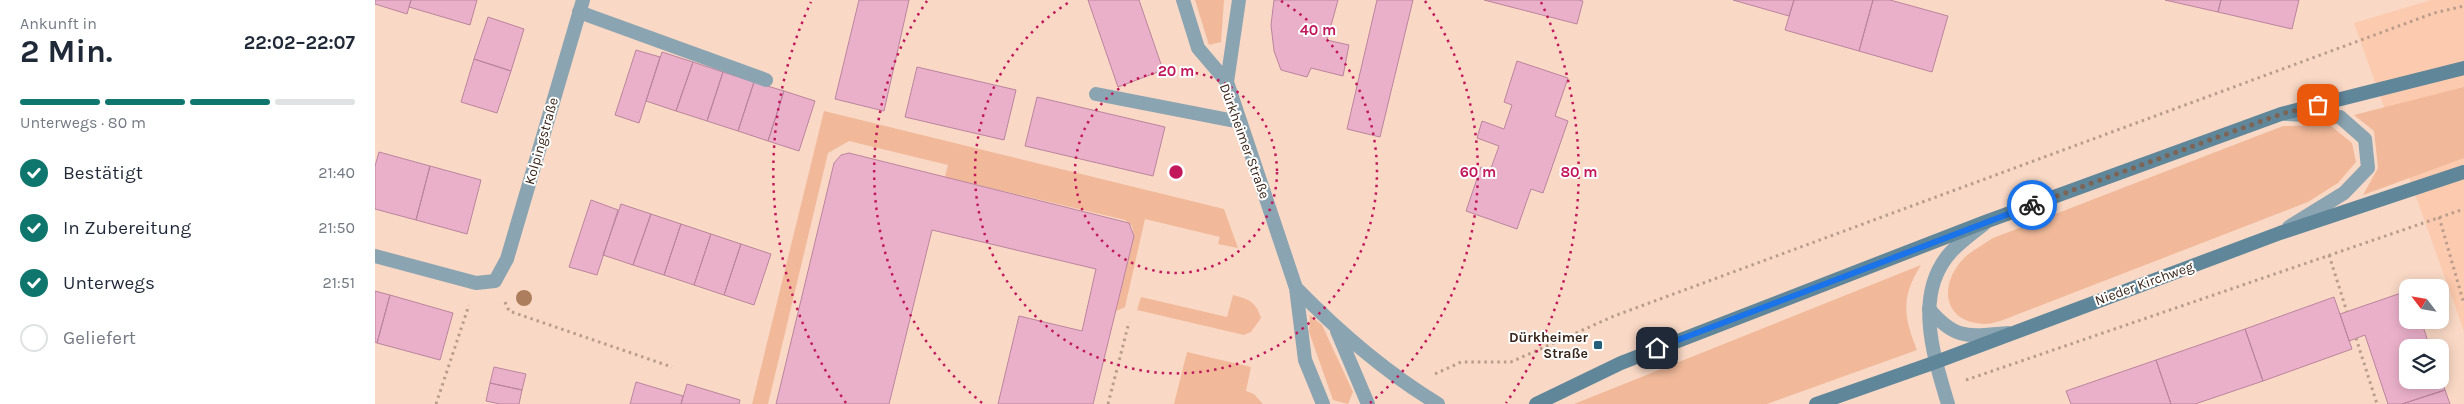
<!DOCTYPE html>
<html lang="de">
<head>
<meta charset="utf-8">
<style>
	body { margin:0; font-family:Karla,sans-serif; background:#f2f2f3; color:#1f2937; height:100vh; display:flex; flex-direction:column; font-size:19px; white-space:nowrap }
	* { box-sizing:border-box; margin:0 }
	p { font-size:16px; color:#747a83 }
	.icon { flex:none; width:28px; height:28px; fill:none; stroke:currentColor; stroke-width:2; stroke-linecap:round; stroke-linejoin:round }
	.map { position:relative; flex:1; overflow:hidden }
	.panel { display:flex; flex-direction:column; background:#fff; width:375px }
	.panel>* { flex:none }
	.needle { width:32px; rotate:301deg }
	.controls { position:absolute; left:2024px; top:279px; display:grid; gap:10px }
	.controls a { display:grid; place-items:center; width:50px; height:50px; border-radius:10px; background:#fff; box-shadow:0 2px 12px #0003; font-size:25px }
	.pin { position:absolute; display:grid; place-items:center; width:42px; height:42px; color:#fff; margin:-21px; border-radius:10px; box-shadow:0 2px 8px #0006 }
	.courier { position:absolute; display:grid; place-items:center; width:50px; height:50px; margin:-25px; border:4px solid #1a73e8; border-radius:50%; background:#fff; color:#222; box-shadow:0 1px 6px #0007 }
	.headline em { font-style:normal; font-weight:700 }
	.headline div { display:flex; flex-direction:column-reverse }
	.headline { display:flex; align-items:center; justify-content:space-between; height:85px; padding:0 20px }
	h1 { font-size:32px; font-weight:700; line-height:38px }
	.bar { display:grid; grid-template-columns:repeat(4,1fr); gap:8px 5px; align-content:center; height:60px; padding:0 20px }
	.bar i { height:6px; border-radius:4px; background:#e0e1e3 }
	.bar .on { background:#0f766e }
	.bar p { grid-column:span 4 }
	ol { padding:0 20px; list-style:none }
	li { display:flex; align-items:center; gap:15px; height:55px }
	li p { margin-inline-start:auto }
	li .icon { padding:5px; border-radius:50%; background:#0f766e; color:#fff; stroke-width:4 }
	li:last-child { color:#747a83 }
	li i { width:28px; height:28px; border:2px solid #e0e1e3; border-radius:50% }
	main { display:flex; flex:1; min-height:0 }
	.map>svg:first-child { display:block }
</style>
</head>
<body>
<main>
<section class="panel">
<div class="headline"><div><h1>2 Min.</h1><p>Ankunft in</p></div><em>22:02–22:07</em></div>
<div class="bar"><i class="on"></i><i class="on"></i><i class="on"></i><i></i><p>Unterwegs · 80 m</p></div>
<ol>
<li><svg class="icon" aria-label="check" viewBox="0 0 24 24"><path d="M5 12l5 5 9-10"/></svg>Bestätigt<p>21:40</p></li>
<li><svg class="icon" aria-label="check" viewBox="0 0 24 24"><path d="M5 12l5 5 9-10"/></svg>In Zubereitung<p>21:50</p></li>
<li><svg class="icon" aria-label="check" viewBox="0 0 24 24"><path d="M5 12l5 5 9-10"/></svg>Unterwegs<p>21:51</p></li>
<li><i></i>Geliefert</li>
</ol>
</section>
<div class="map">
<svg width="2089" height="404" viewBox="0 0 2089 404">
	<rect width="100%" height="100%" fill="#f9d8c5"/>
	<path fill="#fccaae" d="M2056,0H2089V331L1979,23Z"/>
	<path fill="#f1b99a" d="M820,0H849L846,42L834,45Z
		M2089,87V158L1988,195L2003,168L1999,131L1979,115Z
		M449,111L849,209L863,248L843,244L845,237L770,219L750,307L741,311L759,236L757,226L750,220L570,177L573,165L474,141L453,153L393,404H377Z
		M1955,125L1977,143L1981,162L1963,183L1933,202L1646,313C1635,317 1621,324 1610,324C1567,323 1563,284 1590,257C1598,250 1609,244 1618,238L1908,126Z
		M1546,265C1526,297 1528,315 1542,350L1392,404H1199Z
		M858,295C873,299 881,301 886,318L876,332L869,335L762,310L766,297L852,317Z
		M935,315L947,325L978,392L973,404L958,400L934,332Z
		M812,352L876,367L871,391L879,394L888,404H799Z"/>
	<path fill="#eab0ca" stroke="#bb849d" d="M0,0H36L32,14L0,4Z
		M36,0H102L95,25L34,7Z
		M484,0H534L509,111L460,99Z
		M713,0H764L788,70L743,87Z
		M899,0H963L952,40L974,45L968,76L936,68L932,77L906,70L899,51L896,25Z
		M1002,0H1038L1005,137L972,129Z
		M1109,0H1204L1208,1L1202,24Z
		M1358,0H1419L1414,16Z
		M1419,0H1498L1484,51L1410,30Z
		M1498,0H1515L1573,16L1557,72L1484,51Z
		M1790,0H1846L1843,12Z
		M1846,0H1924L1917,29L1843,12Z
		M113,17L149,29L136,71L99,59Z
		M261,50L285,57L264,123L240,115Z
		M287,52L318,62L301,111L271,101Z
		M99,59L136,71L122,113L86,102Z
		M1142,61L1193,78L1180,116L1193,121L1168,193L1156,189L1142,229L1091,211L1106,167L1115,171L1124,146L1102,138L1107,121L1129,129L1137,105L1129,102Z
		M318,62L348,72L332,121L301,111Z
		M542,67L641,90L629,140L530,117Z
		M348,72L379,82L363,131L332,121Z
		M379,82L409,91L393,141L363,131Z
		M409,91L440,101L424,151L393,141Z
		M662,97L790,127L778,176L650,146Z
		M4,152L55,166L41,220L0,209V166Z
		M474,153L754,223L759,236L718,404H623L644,316L707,331L721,269L557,230L514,404H401L459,163L466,155Z
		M55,166L106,180L92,234L41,220Z
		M216,200L243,210L222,275L194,267Z
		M246,204L276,214L258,265L228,255Z
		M276,214L306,224L289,275L258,265Z
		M306,224L336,234L319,285L289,275Z
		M336,234L366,244L349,295L319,285Z
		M366,244L396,254L379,305L349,295Z
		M0,291L15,295L2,343L0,342Z
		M2032,291V320H2046L2055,348H2032V380H2065V376L2070,390L2027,404H2013L1990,335L1974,341L1965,314Z
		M15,295L78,313L65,360L2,343Z
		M1959,297L1977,349L1888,381L1870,329Z
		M1870,329L1888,381L1820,404H1796L1781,360Z
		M1781,360L1796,404H1696L1691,391Z
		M119,367L151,374L147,390L115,383Z
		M261,382L308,396L306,404H255Z
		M115,383L147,390L144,404H125L111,401Z
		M312,384L365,400L364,404H306Z
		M2070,390L2075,404H2027Z"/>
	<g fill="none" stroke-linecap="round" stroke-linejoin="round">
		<path stroke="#b99c8b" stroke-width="3" stroke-dasharray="2.5 4" stroke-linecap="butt" d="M2064,217L2089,304
			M1954,255L1972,312
			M130,302L134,311L297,367
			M1981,338L2002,404
			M1060,374L1086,362H1136L1239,316L2059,13L2089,6
			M1591,380L2089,209
			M61,404L94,305
			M733,404L754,322"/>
		<path stroke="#8ba4b1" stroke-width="14" d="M204,12L391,80
			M721,94L865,122
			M1911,114L1965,117L1990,139L1993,168L1969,193L1914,227
			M1554,309C1581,341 1594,336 1633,333"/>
		<path stroke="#8ba4b1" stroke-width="14" d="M808,0L823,48L852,82L921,288L930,360L948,404
			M852,82L864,0
			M0,256L101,283L120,281L132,259L208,0
			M921,288C964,332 1010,372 1063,404
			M962,331L993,404
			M1573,404C1559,357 1538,295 1575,253C1585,242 1598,233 1610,223"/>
		<path stroke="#608699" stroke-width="14" d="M1161,404L1246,363L1610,222L1906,114L2089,68
			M1441,404L1561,362L1905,233L2089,172"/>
	</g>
	<circle fill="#ad7e5e" cx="149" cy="298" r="8"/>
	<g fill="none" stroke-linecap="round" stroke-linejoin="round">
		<path stroke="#7d6455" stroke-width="5" stroke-dasharray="0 9" d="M1657,205L1906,114L1943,105"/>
		<path stroke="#1a73e8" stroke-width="6" d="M1282,348L1657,205"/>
	</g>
	<g fill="none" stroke="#c2185b" stroke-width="2.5" stroke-dasharray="2.5 5">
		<circle cx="801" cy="172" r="101"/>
		<path d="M906 1A201 201 0 1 1 696 1"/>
		<path d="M607 403A302 302 0 0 1 552 1M1050 1A302 302 0 0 1 995 403"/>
		<path d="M471 403A403 403 0 0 1 436 2M1166 2A403 403 0 0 1 1131 403"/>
	</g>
	<rect fill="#265f79" stroke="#fff" stroke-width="2" x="1218" y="340" width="10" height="10" rx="2.5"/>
	<g text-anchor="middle" stroke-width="4" stroke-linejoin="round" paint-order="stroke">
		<g font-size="14" fill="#3a2519" stroke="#fff">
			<text transform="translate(166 141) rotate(-74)" y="5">Kolpingstraße</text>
			<text transform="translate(870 141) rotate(70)" y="5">Dürkheimer Straße</text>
			<text transform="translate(1769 283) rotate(-20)" y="5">Nieder Kirchweg</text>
		</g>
		<g font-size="14" font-weight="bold" fill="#3a2519" stroke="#fff" text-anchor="end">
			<text x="1213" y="342">Dürkheimer<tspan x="1213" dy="16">Straße</tspan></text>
		</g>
	</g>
	<circle cx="801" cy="172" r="8" fill="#c2185b" stroke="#fff" stroke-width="2.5"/>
	<g font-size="15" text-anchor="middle" font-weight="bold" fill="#c2185b" stroke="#fff" stroke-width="4" stroke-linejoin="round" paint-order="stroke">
		<text x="943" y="35">40 m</text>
		<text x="801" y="76">20 m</text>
		<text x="1103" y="177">60 m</text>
		<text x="1204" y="177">80 m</text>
	</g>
</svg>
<div class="controls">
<a><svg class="needle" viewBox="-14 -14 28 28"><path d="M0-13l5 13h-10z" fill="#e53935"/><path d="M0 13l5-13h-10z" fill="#747a83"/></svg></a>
<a><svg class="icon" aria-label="layers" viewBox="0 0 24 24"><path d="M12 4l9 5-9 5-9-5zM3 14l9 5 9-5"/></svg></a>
</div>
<div class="pin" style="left:1943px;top:105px;background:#ea580c"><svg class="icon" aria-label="bag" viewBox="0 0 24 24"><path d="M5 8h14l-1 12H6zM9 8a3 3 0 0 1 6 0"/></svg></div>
<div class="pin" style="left:1282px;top:348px;background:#1f2937"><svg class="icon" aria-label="home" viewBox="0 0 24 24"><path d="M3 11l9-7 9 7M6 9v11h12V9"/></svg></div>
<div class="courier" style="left:1657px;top:205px"><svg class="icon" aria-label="bike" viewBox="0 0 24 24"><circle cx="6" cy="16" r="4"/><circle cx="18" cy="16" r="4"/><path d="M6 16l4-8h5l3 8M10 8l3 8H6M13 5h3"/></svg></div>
</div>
</main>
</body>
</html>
